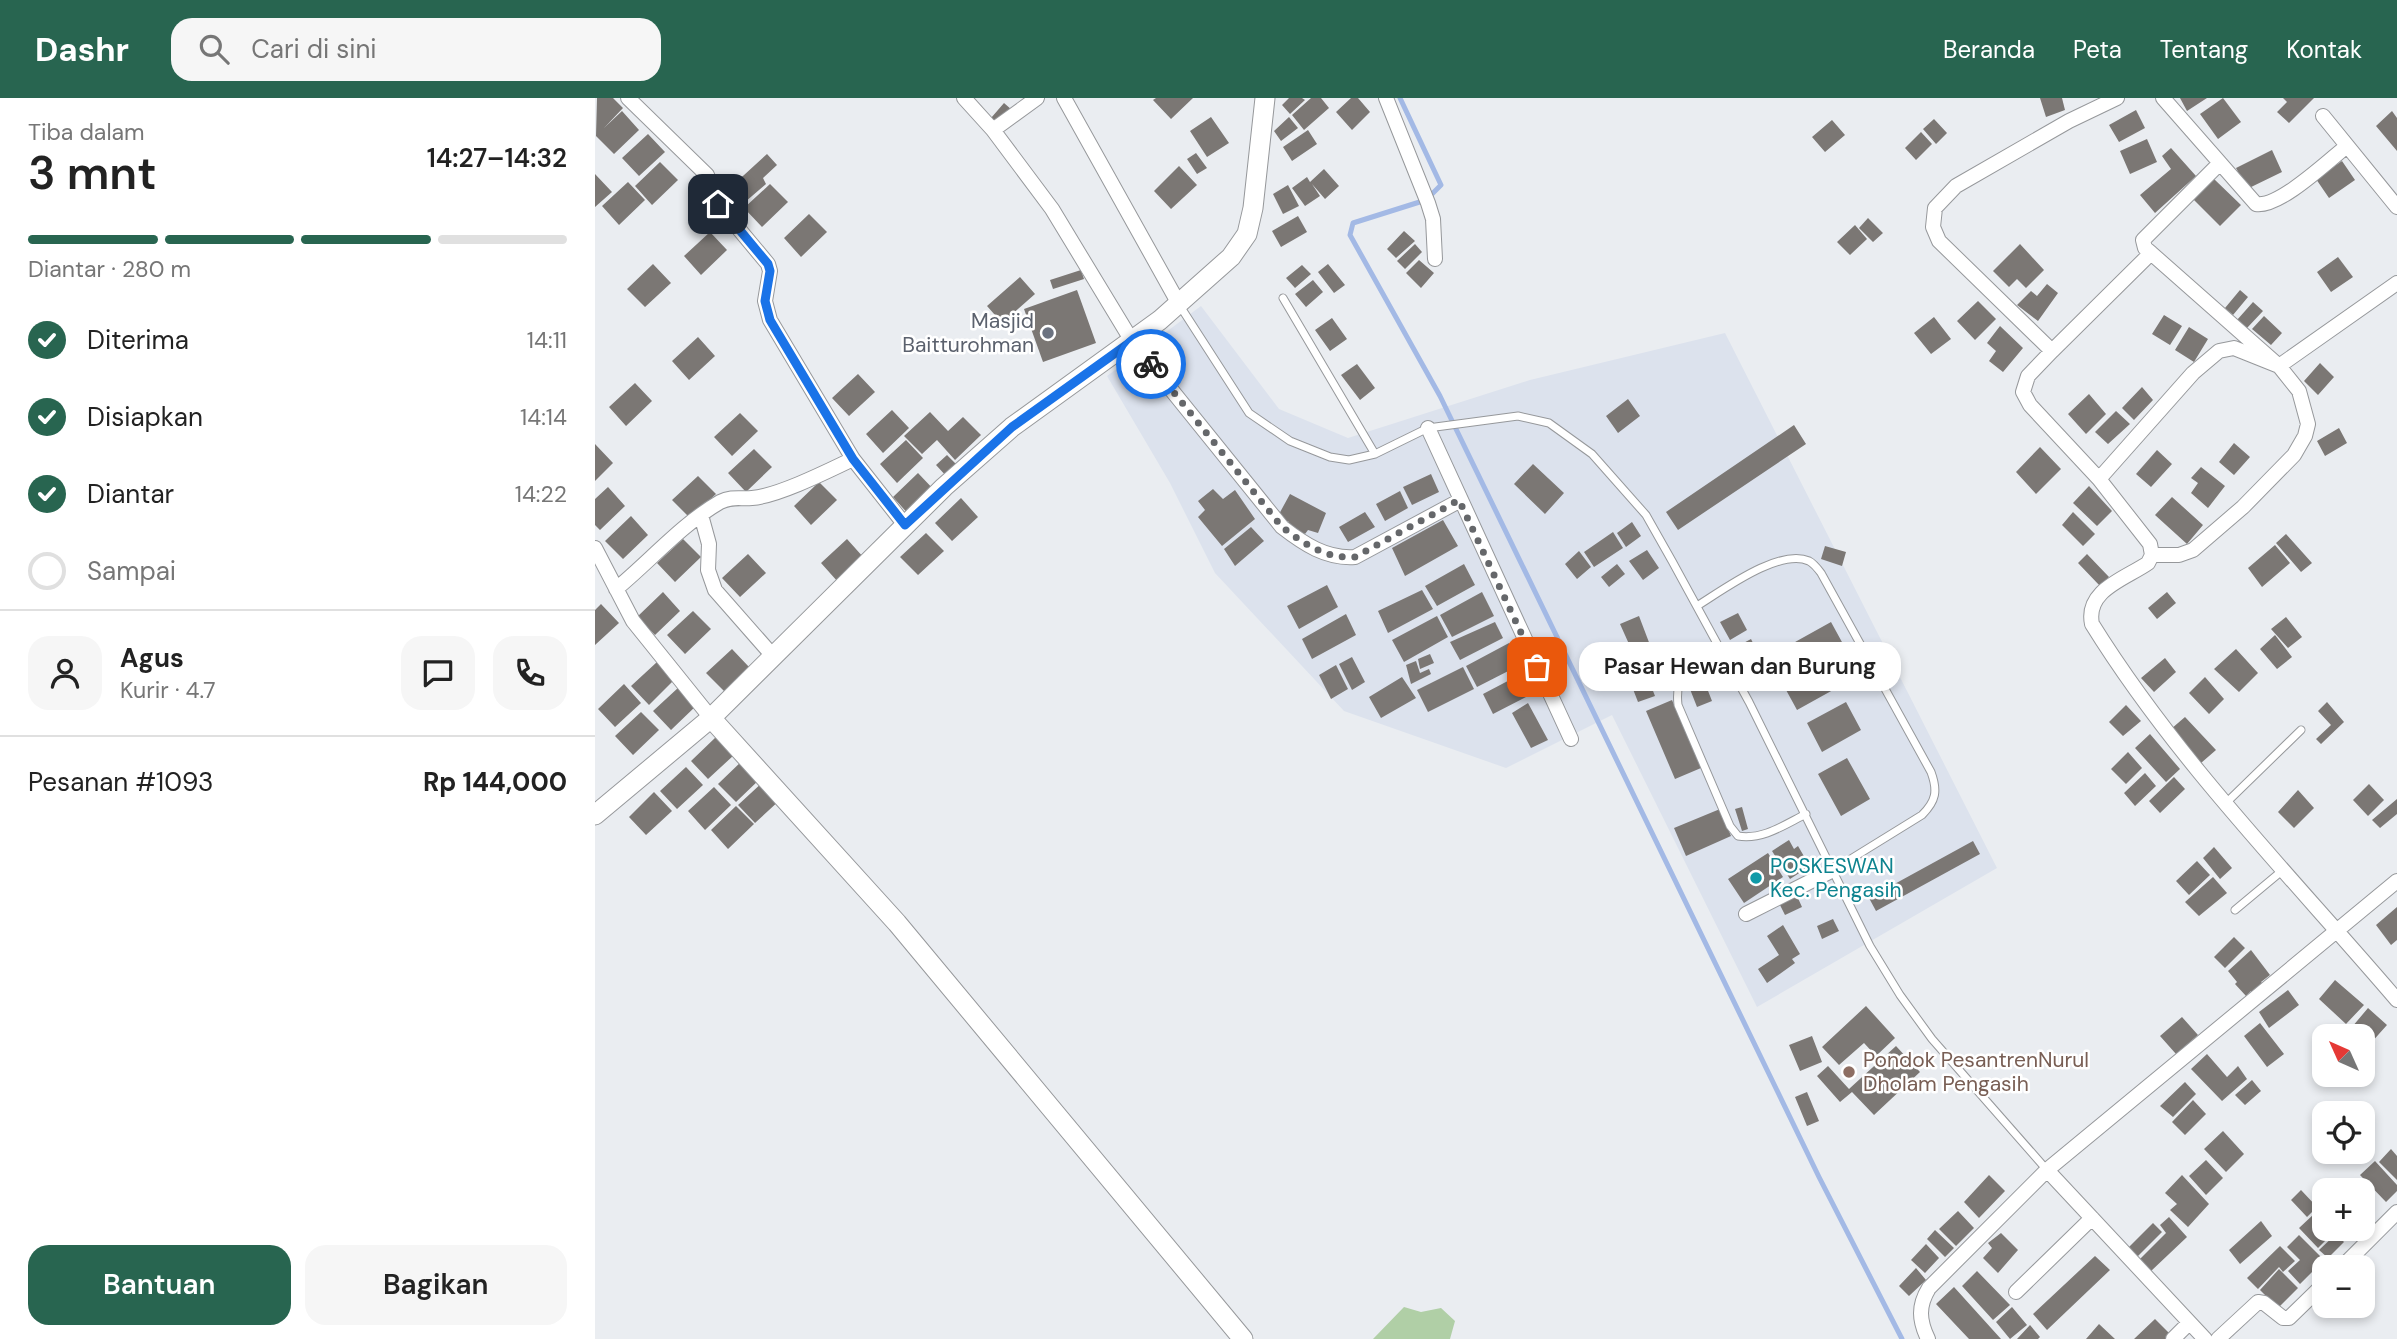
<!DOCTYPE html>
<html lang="id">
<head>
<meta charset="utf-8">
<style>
	body { margin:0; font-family:"DM Sans",sans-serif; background:#f6f6f6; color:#222; height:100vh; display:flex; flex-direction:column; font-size:26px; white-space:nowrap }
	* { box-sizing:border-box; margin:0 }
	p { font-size:23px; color:#767676 }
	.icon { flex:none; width:38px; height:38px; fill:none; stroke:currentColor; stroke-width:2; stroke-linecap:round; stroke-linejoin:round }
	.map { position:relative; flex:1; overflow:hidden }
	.details { display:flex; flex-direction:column; background:#fff; width:595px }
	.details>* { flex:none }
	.needle { width:46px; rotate:315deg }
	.controls { position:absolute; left:1717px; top:926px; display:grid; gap:14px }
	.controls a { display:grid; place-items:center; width:63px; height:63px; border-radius:14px; background:#fff; box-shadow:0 4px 10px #0003; font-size:35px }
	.pin { position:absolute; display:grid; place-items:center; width:60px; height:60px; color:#fff; margin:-30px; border-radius:14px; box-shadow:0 4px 10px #0006 }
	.courier { position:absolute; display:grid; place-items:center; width:70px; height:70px; margin:-35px; border:5px solid #1a73e8; border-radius:50%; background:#fff; color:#222; box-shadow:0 2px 9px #0007 }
	.bubble { position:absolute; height:49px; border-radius:21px; background:#fff; box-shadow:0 4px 10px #0003; font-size:23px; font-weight:600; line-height:49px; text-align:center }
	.headline em { font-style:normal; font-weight:600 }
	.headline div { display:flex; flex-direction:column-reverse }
	.headline { display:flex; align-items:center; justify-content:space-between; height:119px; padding:0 28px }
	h1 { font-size:46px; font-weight:600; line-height:52px }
	.bar { display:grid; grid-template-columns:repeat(4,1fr); gap:10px 7px; align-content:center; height:84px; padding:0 28px }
	.bar i { height:9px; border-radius:5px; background:#e0e0e0 }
	.bar .selected { background:#286550 }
	.bar p { grid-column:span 4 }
	.line { display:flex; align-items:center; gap:18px; padding:0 28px; border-top:2px solid #e0e0e0 }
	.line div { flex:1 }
	.round { display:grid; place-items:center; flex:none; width:74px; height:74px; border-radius:21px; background:#f6f6f6 }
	ol { padding:0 28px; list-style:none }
	li { display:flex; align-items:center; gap:21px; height:77px }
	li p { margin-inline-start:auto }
	li .icon { padding:7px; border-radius:50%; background:#286550; color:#fff; stroke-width:4 }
	li:last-child { color:#767676 }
	li i { width:38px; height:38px; border:4px solid #e0e0e0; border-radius:50% }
	.action { display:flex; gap:14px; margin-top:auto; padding:14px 28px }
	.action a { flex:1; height:80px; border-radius:21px; background:#286550; color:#fff; font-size:28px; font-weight:600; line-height:80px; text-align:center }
	.action a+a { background:#f6f6f6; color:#222 }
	header { display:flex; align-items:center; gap:42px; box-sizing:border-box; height:98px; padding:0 35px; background:#286550; color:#fff }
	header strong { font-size:33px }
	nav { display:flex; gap:38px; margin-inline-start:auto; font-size:24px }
	.search { width:490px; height:63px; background:#f6f6f6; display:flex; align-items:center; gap:18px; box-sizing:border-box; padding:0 24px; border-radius:21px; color:#767676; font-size:26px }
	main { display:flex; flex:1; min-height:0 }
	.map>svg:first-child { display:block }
</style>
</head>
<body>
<header>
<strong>Dashr</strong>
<div class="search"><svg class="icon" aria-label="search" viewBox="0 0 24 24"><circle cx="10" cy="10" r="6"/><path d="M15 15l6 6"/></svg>Cari di sini</div>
<nav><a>Beranda</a><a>Peta</a><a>Tentang</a><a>Kontak</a></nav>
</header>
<main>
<section class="details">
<div class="headline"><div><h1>3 mnt</h1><p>Tiba dalam</p></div><em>14:27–14:32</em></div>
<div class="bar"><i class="selected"></i><i class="selected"></i><i class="selected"></i><i></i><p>Diantar · 280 m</p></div>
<ol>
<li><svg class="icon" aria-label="check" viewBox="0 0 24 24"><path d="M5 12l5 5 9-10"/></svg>Diterima<p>14:11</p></li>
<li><svg class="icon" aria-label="check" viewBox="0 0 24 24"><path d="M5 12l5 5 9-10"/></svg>Disiapkan<p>14:14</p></li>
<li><svg class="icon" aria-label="check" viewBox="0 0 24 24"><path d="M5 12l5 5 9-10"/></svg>Diantar<p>14:22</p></li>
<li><i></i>Sampai</li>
</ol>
<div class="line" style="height:126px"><a class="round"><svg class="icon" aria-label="person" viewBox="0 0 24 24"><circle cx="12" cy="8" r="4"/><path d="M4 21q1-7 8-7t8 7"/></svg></a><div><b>Agus</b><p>Kurir · 4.7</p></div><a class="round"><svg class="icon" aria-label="chat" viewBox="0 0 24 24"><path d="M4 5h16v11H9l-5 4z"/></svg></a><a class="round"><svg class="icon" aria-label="phone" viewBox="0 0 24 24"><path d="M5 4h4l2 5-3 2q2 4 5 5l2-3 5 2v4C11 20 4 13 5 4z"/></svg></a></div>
<div class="line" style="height:91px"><div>Pesanan #1093</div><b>Rp 144,000</b></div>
<div class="action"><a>Bantuan</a><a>Bagikan</a></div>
</section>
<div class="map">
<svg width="1802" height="1241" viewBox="0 0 1802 1241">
	<rect width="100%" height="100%" fill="#eaedf1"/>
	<path fill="#dce2ed" d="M606,208L684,311L753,340L935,282L1130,235L1402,770L1162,909L1017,617L911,670L749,613L620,475L575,385L512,278Z"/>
	<path fill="#b0cfa6" d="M809,1209L826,1214L846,1210L860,1223L855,1241H778Z"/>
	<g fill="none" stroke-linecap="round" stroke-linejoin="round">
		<path stroke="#a3b9e5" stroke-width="5" d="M805,0L846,87L831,102L758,125L755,137L845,298L1224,1079L1307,1241"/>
	</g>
	<path fill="#7b7774" d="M2,0H18L28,10L9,30L27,13L44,32L19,56L1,38Z
		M561,0H598L576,21L558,2Z
		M694,0H707L710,2L695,16L687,7Z
		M716,0H726L734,10L709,32L697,17Z
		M756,0H763L775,14L757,32L741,14Z
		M1445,0H1467L1470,12L1451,19Z
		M1585,0H1612L1592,13Z
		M1628,0L1646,24L1623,41L1605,16Z
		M1688,0H1719L1694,25L1682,14L1692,4Z
		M409,5L417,12L404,27L396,20Z
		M1541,12L1550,30L1524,44L1514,27Z
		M1797,13L1802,20V53L1781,28Z
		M616,19L634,45L612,59L595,33Z
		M694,19L703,30L686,43L679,33Z
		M1339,21L1352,35L1341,46L1328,31Z
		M1237,22L1250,37L1230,54L1217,39Z
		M713,32L722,46L697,63L688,49Z
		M1326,34L1337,46L1321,62L1310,50Z
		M53,36L70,54L44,78L27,60Z
		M1552,41L1562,64L1535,76L1525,53Z
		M1576,50L1601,78L1560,115L1545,97L1576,71L1567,58Z
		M1677,52L1687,74L1652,91L1641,70Z
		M601,55L612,70L602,76L592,61Z
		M172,56L182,67L168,80L171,86L150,104L137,88Z
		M1747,63L1760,82L1734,100L1721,81Z
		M65,64L83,82L57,107L40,88Z
		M584,68L602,87L576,111L559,93Z
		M729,71L744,88L730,101L717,86L725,98L710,108L697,90L712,79L715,84Z
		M0,76L17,94L0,109Z
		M1619,81L1646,107L1625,128L1598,101Z
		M33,84L50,102L24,127L7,108Z
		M175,86L193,104L167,129L149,110Z
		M693,87L704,108L688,116L678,96Z
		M214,116L232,134L206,159L189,140Z
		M703,118L712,134L686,149L677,133Z
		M1273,120L1288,135L1278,144L1264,130Z
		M1260,127L1272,141L1255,157L1242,144Z
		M809,133L820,143L801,160L792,151Z
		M115,134L132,152L106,177L89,158Z
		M820,146L827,154L810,171L802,163Z
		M1425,146L1449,172L1431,190L1422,181L1414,189L1398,173Z
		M1743,159L1758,179L1736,194L1722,174Z
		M824,162L839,175L826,190L811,175Z
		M58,166L76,185L50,209L32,191Z
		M733,166L750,187L739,195L723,174Z
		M707,167L716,176L700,190L691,180Z
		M486,172L489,181L458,191L455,182Z
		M425,179L440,196L407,225L392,208Z
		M718,182L728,194L711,209L700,196Z
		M1452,186L1463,195L1443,223L1422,207L1436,193L1442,198Z
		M482,192L501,245L448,264L429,211Z
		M1645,192L1653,199L1638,217L1630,210Z
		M1383,203L1401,221L1380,242L1362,223Z
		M1658,204L1668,213L1652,230L1642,222Z
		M1569,217L1587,228L1575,247L1557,236Z
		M1669,218L1687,235L1676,247L1657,231Z
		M1339,219L1356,241L1336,256L1319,235Z
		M737,220L752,241L735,253L720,232Z
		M1405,228L1428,250L1408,274L1394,263L1401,253L1392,245Z
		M1594,229L1613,241L1599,264L1580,252Z
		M103,239L120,258L94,282L77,263Z
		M1725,265L1739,279L1723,297L1709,283Z
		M762,266L780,290L765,302L746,277Z
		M263,276L280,294L254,318L237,300Z
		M40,285L57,303L31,328L14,309Z
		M1547,289L1558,302L1539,322L1527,310Z
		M1494,296L1511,316L1491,336L1473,316Z
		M1033,301L1045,318L1023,335L1011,318Z
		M297,312L314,330L288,355L271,336Z
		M1521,313L1535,326L1513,346L1500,334Z
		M335,314L353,333L368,319L386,337L360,362L342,342L327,356L309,338Z
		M145,315L163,333L137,358L119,339Z
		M1199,327L1211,346L1083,432L1071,414Z
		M1744,330L1752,345L1730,358L1722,343Z
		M311,342L328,360L302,385L285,366Z
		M1639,345L1655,359L1639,377L1624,364Z
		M0,346L18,365L0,383Z
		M1445,349L1466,371L1441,396L1421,374Z
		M159,351L177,369L151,394L133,375Z
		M1562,352L1577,366L1556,389L1541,376Z
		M352,357L364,369L353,380L341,367Z
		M938,366L969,395L950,416L919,386Z
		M1606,369L1630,388L1613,410L1596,395L1603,385L1596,380Z
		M323,375L341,394L315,418L298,399Z
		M836,376L844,394L817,407L808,389Z
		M103,378L121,396L95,420L77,402Z
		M224,384L242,402L216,427L199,408Z
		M1494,388L1517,413L1502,428L1478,405Z
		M13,389L30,408L5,432L0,427V401Z
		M618,391L628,401L640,392L660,421L627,448L603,419L610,412L603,403Z
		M805,393L813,410L790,423L781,406Z
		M695,396L731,415L723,435L713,432L710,436L693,428L694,424L683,418Z
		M1577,399L1608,427L1592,446L1560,417Z
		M366,400L383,419L357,443L340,425Z
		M770,414L780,429L753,444L744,429Z
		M1478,414L1500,436L1488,448L1467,427Z
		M36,418L53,437L28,461L10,443Z
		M848,422L863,448L810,478L797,450Z
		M1037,424L1046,438L1031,449L1022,435Z
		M656,429L669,443L640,468L629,451Z
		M1018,434L1028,450L999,469L989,454Z
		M331,435L349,453L323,477L305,459Z
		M1691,436L1717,465L1706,474L1681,445Z
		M88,441L106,459L80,484L62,465Z
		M252,441L269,460L243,484L226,465Z
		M1680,447L1695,465L1667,489L1653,470Z
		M1230,448L1251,454L1247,468L1226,461Z
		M1052,452L1064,470L1048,482L1034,463Z
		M984,453L996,469L982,481L970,466Z
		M153,456L171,475L145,499L127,480Z
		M1492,456L1514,479L1505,488L1483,465Z
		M869,466L880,487L842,508L830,488Z
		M1022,466L1030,476L1014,489L1006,479Z
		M732,487L743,509L704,531L692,508Z
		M827,492L838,511L793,535L783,513Z
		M68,494L85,513L60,537L42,519Z
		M887,494L899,518L857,539L845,517Z
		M1572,494L1581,505L1562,521L1553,510Z
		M6,506L24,525L0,547V512Z
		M98,513L116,531L90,556L72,537Z
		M1143,515L1152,532L1135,542L1125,524Z
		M751,516L761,537L717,561L707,541Z
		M842,518L853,539L809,564L797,542Z
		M1044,518L1055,547L1038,555L1025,526Z
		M1691,519L1707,539L1693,550L1676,531Z
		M900,524L908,540L865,562L855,544Z
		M1236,524L1265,577L1202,612L1173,559Z
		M1680,537L1697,559L1682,571L1665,551Z
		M1156,541L1164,557L1147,566L1139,550Z
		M914,545L925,567L882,589L871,568Z
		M137,551L154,569L129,593L111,575Z
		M1641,551L1663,575L1644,594L1619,571Z
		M835,556L839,565L825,571L823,561Z
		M757,559L770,584L757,592L744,566Z
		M1570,560L1581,574L1559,594L1546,580Z
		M821,563L825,575L834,571L836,576L816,586L811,567Z
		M62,564L79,582L54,607L36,588Z
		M741,567L753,591L736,601L724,577Z
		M868,569L879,591L833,614L822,592Z
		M928,575L939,595L898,616L888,596Z
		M807,579L821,600L786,620L774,599Z
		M1610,579L1629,601L1614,616L1594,595Z
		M1053,580L1060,598L1043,604L1036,586Z
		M1108,580L1117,603L1102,609L1093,586Z
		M29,586L46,605L20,629L3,611Z
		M84,589L102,607L76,632L58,613Z
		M1077,602L1106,670L1080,681L1051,613Z
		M1251,604L1266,632L1227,654L1212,625Z
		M1732,604L1749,624L1726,646L1721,641L1736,627L1723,613Z
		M933,605L953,642L936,650L917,615Z
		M1531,607L1546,623L1528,638L1514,624Z
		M46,614L64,632L38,657L20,638Z
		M1590,619L1621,652L1606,665L1576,631Z
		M1555,636L1585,671L1571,684L1540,650Z
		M121,639L139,657L113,681L96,663Z
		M1533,654L1547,670L1531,686L1516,671Z
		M1252,660L1275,701L1246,718L1223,676Z
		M149,661L166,680L141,704L123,686Z
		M91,669L108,687L82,711L65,693Z
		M1550,675L1561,688L1540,708L1529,695Z
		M1579,679L1590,691L1565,715L1554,703Z
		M169,683L186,701L160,725L143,707Z
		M1774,686L1789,702L1773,718L1758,702Z
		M119,689L136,707L110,732L93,713Z
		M1703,692L1719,710L1699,730L1683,714Z
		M59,694L77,713L51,737L34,719Z
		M1802,701V716L1785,730L1777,722Z
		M141,708L159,726L133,751L116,732Z
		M1147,709L1153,731L1147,733L1140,711Z
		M1125,711L1136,738L1091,758L1079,730Z
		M1194,742L1199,751L1203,748L1210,760L1207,762L1212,770L1195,781L1177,753Z
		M1378,743L1385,756L1281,813L1274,800Z
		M1619,749L1637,770L1625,781L1608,760Z
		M1173,755L1188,779L1149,805L1133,781Z
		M1602,763L1615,777L1594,797L1581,783Z
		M1618,779L1632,795L1604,818L1590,804Z
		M1202,798L1207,809L1190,817L1185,807Z
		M1802,809V842L1796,847L1781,827Z
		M1238,821L1244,833L1227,841L1222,828Z
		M1188,827L1205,856L1197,861L1200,865L1172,885L1163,871L1184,857L1172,838Z
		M1639,839L1650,850L1630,870L1619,859Z
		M1656,852L1675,877L1666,884L1670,888L1659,897L1656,893L1651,898L1640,886L1642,884L1633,873Z
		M1740,882L1769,907L1751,926L1724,901Z
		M1693,892L1704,907L1674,930L1664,914Z
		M1271,908L1300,940L1281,958L1269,945L1244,967L1227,949Z
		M1773,910L1792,927L1775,946L1757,929Z
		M1587,919L1603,937L1581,956L1565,938Z
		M1665,925L1689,956L1672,969L1649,938Z
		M1217,938L1227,964L1205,973L1194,947Z
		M1301,948L1325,974L1279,1017L1257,994L1245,1004L1222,978L1233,968L1254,991Z
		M1612,956L1632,979L1643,968L1652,981L1627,1003L1596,971Z
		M1657,982L1666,993L1650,1007L1640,997Z
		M1590,984L1601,996L1578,1019L1565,1008Z
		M1212,994L1224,1023L1212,1028L1200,999Z
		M1598,1002L1611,1016L1590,1037L1577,1024Z
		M1768,1015L1780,1029L1768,1041Z
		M1628,1033L1649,1056L1631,1074L1609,1051Z
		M1796,1051L1802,1058V1082L1784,1064Z
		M1611,1062L1628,1080L1611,1097L1594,1078Z
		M1780,1063L1802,1087V1093L1791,1104L1765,1077Z
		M1394,1077L1410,1093L1384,1120L1369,1104Z
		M1587,1077L1614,1106L1593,1129L1575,1112L1582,1106L1570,1095Z
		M1706,1092L1722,1109L1712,1119L1696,1102Z
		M1363,1113L1379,1130L1361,1148L1344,1131Z
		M1719,1116L1729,1127V1130L1737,1136L1723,1150L1704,1130Z
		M1574,1119L1592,1139L1555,1174L1544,1162L1571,1135L1565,1127Z
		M1666,1123L1677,1138L1645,1166L1634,1152Z
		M1558,1125L1567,1134L1541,1160L1532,1151Z
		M1340,1132L1359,1150L1350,1159L1332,1141Z
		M1406,1135L1423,1152L1403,1175L1388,1160L1397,1150L1393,1145Z
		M1741,1136L1749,1144L1733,1160L1724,1152Z
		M1704,1137L1729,1162L1705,1186L1693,1173L1705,1162L1692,1149Z
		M1331,1146L1344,1160L1330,1175L1316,1162Z
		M1685,1148L1700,1163L1688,1174L1684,1169L1663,1191L1652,1180Z
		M1500,1158L1515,1172L1452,1232L1438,1216Z
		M1321,1170L1331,1182L1314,1198L1304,1188Z
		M1684,1171L1703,1190L1683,1210L1665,1192Z
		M1382,1173L1415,1207L1398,1222L1367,1188Z
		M1359,1189L1406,1241H1374L1341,1206Z
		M1417,1209L1432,1227L1415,1241L1401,1224Z
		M1560,1221L1576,1237L1571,1241H1539Z
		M1504,1226L1520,1241H1491Z
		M1435,1227L1445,1239L1443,1241H1422Z"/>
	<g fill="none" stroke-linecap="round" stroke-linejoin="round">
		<g stroke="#96989b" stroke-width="9">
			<path id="lane" d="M688,200L780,356
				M585,208L654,315L695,343L735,359L754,362L780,356L833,330L923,318L954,325L997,356L1051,417L1077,463L1154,604L1275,848L1305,897L1337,941L1452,1072
				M1102,508C1128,492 1184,450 1214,463C1218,465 1223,471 1226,475L1336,674C1343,693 1341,703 1327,717L1238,772
				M1126,551C1099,568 1079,571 1083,607L1135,728L1143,738C1168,742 1189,727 1211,716
				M1631,705L1706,632
				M1640,812L1688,772"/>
		</g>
		<g stroke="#96989b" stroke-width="16">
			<path id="street" d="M33,0L112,77L123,106L173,166L175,173L170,203L175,222L258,361L310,427
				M369,0L398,32L457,111L537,243L687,429C709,446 731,461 760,459L864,403
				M469,0L584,206
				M791,0L833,105L838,121L840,161
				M1522,0L1474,23L1361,88L1340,110L1338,129L1344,143L1457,253L1433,278L1428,294L1435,307L1504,381L1555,446L1557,457L1553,465C1530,481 1490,492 1497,526C1582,663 1697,779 1802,902
				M1568,0L1661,106C1684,110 1733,63 1752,48
				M1728,18L1802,109
				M398,32L442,0
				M1556,155L1550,150L1548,142L1625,65
				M1457,253L1556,155L1684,268L1802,185
				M833,330L976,641
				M1504,381L1598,275L1624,253L1639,250L1684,268L1704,293L1713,326L1710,338L1699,357L1648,409L1598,452L1584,457H1557
				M106,417L114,446L113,472L120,492L178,558
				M0,450L38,523L116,620
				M21,491C55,463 87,426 125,404C137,398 145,401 157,400C183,398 233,373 258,361
				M1151,816L1238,772
				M1452,1072L1610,1241
				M1747,1169L1802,1114
				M1421,1194L1497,1120
				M1333,1241C1324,1222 1323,1208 1334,1190L1452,1072L1802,783
				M1578,1241L1594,1225
				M1623,1241L1663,1204L1669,1205L1688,1220H1694L1729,1186"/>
		</g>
		<g stroke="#96989b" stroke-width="21">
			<path id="secondary" d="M116,620L302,825L648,1241
				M0,717L116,620L349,389L417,329L565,222L636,159L652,136L658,110L670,0"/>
		</g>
		<use href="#lane" stroke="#fff" stroke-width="7"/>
		<use href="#street" stroke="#fff" stroke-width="14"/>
		<use href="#secondary" stroke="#fff" stroke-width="19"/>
	</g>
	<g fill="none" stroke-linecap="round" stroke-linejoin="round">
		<path stroke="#65676a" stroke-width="7" stroke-dasharray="0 12.6" d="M556,266L687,429C709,446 731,461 760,459L864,402L942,569"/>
		<path stroke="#1a73e8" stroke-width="9" d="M123,106L173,166L175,173L170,203L175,222L258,361L310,427L417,329L537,243L556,266"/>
	</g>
	<circle fill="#6b7280" stroke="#fff" stroke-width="2.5" cx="453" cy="235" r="7"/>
	<circle fill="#0f9aa8" stroke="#fff" stroke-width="2.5" cx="1161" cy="780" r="7"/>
	<circle fill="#8d6e63" stroke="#fff" stroke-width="2.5" cx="1254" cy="974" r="7"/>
	<g text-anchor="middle" stroke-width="5" stroke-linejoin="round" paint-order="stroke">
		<g font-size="21" fill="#5b616d" stroke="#fff" text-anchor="end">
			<text x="439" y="230">Masjid<tspan x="439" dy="24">Baitturohman</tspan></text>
		</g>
		<g font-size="21" fill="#0d838f" stroke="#fff" text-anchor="start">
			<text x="1175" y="775">POSKESWAN<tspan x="1175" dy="24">Kec. Pengasih</tspan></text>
		</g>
		<g font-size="21" fill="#785e54" stroke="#fff" text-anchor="start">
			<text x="1268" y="969">Pondok PesantrenNurul<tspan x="1268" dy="24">Dholam Pengasih</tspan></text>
		</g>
	</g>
</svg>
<div class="controls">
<a><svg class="needle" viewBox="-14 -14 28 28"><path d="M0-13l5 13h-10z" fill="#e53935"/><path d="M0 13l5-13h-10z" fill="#767676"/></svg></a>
<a><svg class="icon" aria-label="locate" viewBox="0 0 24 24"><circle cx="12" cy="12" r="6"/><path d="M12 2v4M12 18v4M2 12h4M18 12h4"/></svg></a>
<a>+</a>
<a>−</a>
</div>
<div class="pin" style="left:942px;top:569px;background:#ea580c"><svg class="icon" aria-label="bag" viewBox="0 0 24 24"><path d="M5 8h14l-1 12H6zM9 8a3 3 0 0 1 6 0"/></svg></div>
<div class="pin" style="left:123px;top:106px;background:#1f2937"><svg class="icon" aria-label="home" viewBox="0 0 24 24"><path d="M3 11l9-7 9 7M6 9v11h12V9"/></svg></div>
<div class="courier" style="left:556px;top:266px"><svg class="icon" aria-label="bike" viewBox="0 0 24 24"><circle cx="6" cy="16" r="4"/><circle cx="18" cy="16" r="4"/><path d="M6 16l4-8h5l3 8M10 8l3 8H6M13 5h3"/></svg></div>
<div class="bubble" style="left:984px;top:544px;width:322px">Pasar Hewan dan Burung</div>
</div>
</main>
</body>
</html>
